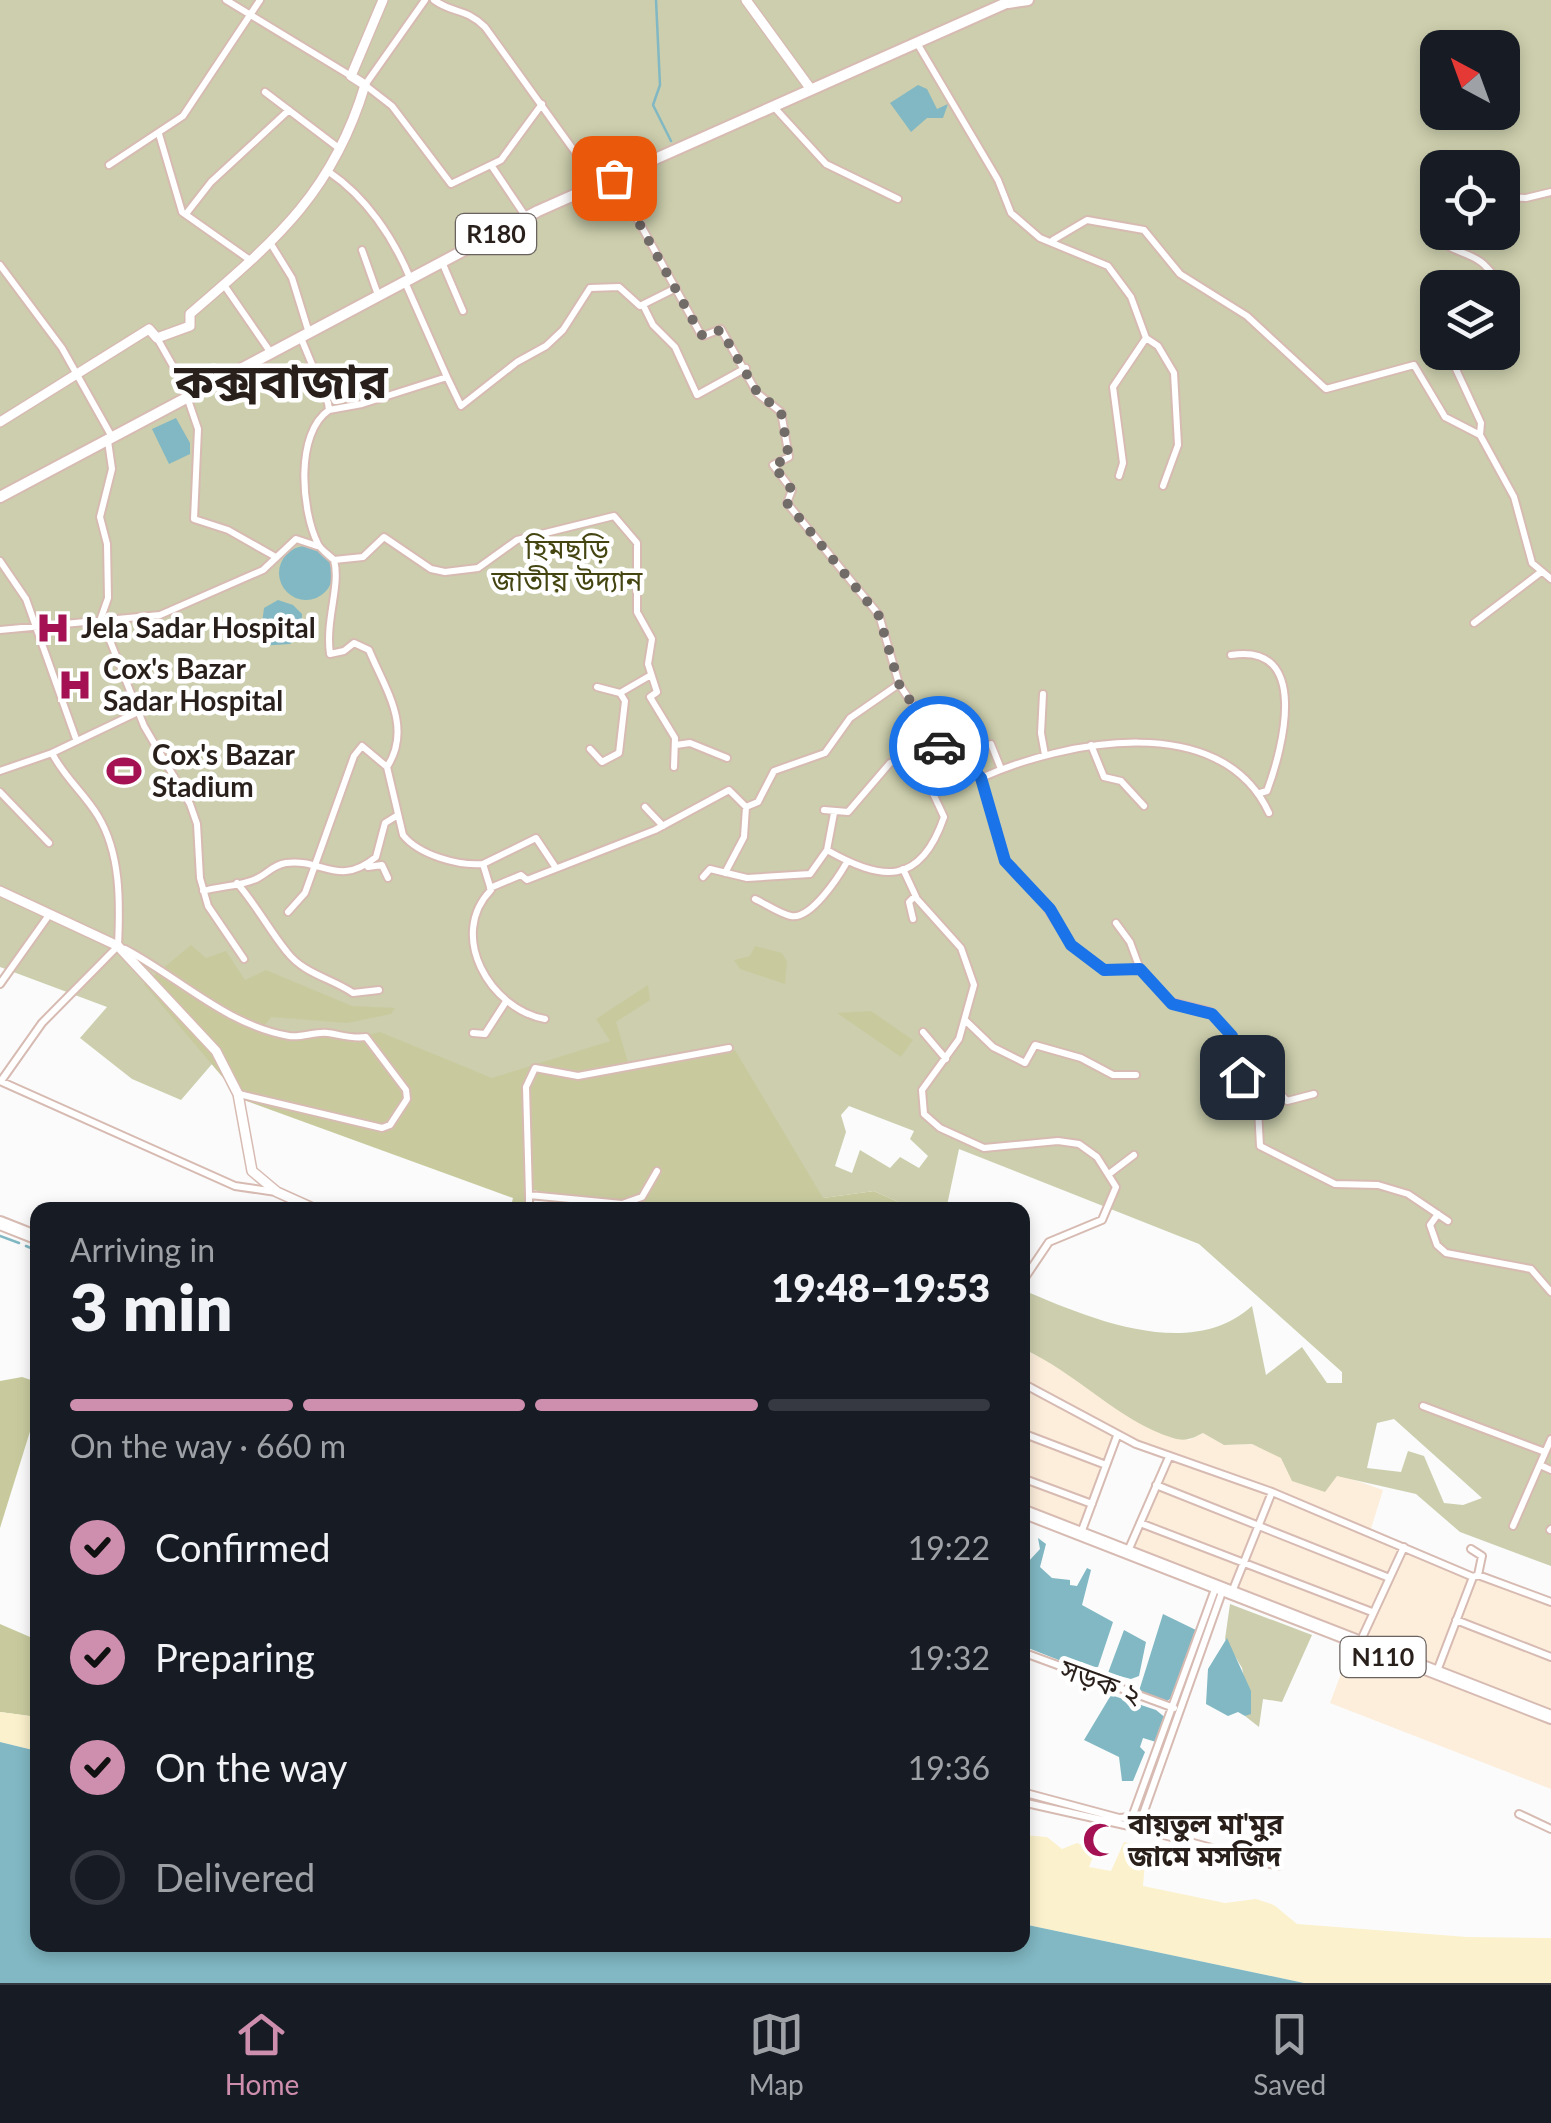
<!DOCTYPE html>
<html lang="en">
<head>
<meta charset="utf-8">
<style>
	body { margin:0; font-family:Lato,"Noto Sans Bengali",sans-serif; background:#242831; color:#f1f3f6; height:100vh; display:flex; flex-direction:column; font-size:38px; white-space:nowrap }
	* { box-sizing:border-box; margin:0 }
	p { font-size:32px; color:#9ea1a6 }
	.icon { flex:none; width:55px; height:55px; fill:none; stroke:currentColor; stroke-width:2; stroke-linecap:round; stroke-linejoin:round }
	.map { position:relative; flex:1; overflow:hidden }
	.drawer { position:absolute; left:30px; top:1202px; width:1000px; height:750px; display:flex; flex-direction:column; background:#171b24; border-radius:20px; box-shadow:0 5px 15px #0003 }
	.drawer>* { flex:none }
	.needle { width:65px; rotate:319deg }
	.tools { position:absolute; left:1420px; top:30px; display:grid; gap:20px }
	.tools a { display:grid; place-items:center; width:100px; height:100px; border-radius:20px; background:#171b24; box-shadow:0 5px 15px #0003; font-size:50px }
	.pin { position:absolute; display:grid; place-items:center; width:85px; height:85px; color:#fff; margin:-42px; border-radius:20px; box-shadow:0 5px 15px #0006 }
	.courier { position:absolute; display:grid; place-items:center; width:100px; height:100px; margin:-50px; border:8px solid #1a73e8; border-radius:50%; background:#fff; color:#222; box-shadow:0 2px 12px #0007 }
	.head em { font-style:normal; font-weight:800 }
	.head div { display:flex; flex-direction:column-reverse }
	.head { display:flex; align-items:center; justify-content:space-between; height:170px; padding:0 40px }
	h1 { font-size:65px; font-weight:800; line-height:75px }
	.bar { display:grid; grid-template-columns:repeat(4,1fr); gap:15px 10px; align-content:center; height:120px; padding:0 40px }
	.bar i { height:12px; border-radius:8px; background:#363941 }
	.bar .current { background:#ce8ead }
	.bar p { grid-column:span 4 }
	ol { padding:0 40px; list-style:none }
	li { display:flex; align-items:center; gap:30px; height:110px }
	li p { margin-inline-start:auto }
	li .icon { padding:10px; border-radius:50%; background:#ce8ead; color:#111; stroke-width:4 }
	li:last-child { color:#9ea1a6 }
	li i { width:55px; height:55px; border:5px solid #363941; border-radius:50% }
	.tab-bar { display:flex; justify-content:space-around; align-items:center; height:140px; border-top:2px solid #363941; background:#171b24; font-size:28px; color:#9ea1a6 }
	.tab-bar a { display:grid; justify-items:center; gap:5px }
	.tab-bar .current { color:#ce8ead }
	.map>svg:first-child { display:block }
</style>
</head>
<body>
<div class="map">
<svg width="1551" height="1983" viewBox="0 0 1551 1983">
	<rect width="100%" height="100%" fill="#fbfbfb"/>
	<path fill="#fdeedb" d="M1022,1349L1057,1364L1134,1418L1189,1440L1203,1433L1224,1445L1252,1444L1383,1490L1370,1532L1469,1576L1481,1573L1551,1600V1789L1330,1703L1353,1642L1127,1553L1166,1456L1118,1435L1080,1535L1023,1512Z"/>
	<path fill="#cccead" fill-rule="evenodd" d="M0,0H1551V1566L1460,1532L1416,1494L1337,1476L1325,1492L1292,1481L1281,1458L1252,1444L1224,1445L1203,1433C1193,1438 1186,1442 1173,1438C1118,1421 1076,1372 1023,1349V1290C1089,1318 1190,1362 1252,1306L1266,1375L1302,1347L1327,1383H1342V1372L1199,1244L959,1149L946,1210H916L874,1191L823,1198L490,1144L195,1040L212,1064L181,1100L132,1079L80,1038L107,1007L0,967ZM1438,48H1502V112H1438ZM1438,168H1502V232H1438ZM1438,288H1502V352H1438ZM849,1106L914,1131L910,1139L928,1156L919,1168L900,1157L890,1168L860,1150L852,1173L835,1166L846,1132L841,1115ZM1394,1419L1482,1498L1463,1505L1444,1503L1424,1456L1408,1451L1401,1472L1367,1468L1377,1423Z
		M1230,1604L1312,1635L1282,1702L1263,1699L1259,1727L1245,1716L1251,1713L1242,1668L1225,1639Z"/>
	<path fill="#c8ca9e" d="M191,945L206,958L226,951L245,980L266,970L352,1006L395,1008L391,1014L347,1023L271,1017L260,1032L280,1038L326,1034L347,1040L380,1032L492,1078L610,1041L596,1019L648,985L650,1000L616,1022L628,1062L735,1050L823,1198L874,1191L916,1210H591L587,1201L528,1189L525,1210H510L513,1198L241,1099L144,984Z
		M755,946L782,953L787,962L785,984L740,969L734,960L750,956Z
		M871,1011L913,1040L901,1057L837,1013Z
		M22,1377L37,1382V1409L0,1528V1381Z
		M0,1624L37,1640V1717L0,1712Z"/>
	<path fill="#fbf1cc" d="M0,1712L37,1717V1751L0,1742Z
		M1022,1835L1047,1837L1062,1849L1077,1843L1095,1851L1089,1867L1111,1871L1124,1842L1146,1847L1143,1886L1225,1903L1256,1899L1274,1905L1297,1924L1467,1937L1551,1938V1983H1304L1023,1924Z"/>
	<path fill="#81b8c3" d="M918,85L927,89L937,109L948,104L943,118H927L911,132L890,103Z
		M176,418L190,443V454L169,464L152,429Z
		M279 573a27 27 0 1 1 54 0a27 27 0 1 1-54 0Z
		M278,600L293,605L302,614L301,635L290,644L259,646L264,608Z
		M1038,1538L1046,1544L1040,1567L1052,1578L1070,1580V1585L1077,1586L1087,1568L1091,1570L1082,1605L1113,1622L1098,1667L1079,1668L1023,1646V1606L1030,1584L1023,1577V1562H1028L1040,1549Z
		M1163,1614L1198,1631L1173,1697L1167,1701L1139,1691Z
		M1124,1630L1146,1642L1139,1676L1131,1679L1108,1673Z
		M1227,1638L1251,1691V1714L1245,1716L1238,1712L1228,1716L1206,1704L1208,1669Z
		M1111,1695L1156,1710L1167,1719L1156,1742L1143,1738L1140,1747L1145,1752L1133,1781H1122L1119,1757L1084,1740Z
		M0,1742L37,1751L38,1945H1022L1023,1924L1304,1983H0Z"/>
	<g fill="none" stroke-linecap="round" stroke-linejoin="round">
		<path stroke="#81b8c3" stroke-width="2.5" d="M656,0L660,85L653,105L671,141
			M0,1236L19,1243
			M26,1246L38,1251"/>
		<g stroke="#d7bbb2" stroke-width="10">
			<path id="street" d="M226,0L351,76
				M425,0L365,85L392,106L451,184L501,160L542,104
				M434,0C453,14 464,7 485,27L598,184
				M917,43L998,180L1011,213L1040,238L1108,266L1131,297L1146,338L1113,387L1123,463L1119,476
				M265,92L340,149
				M773,106L826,164L898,199
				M159,134L182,212L250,260
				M109,165L183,116L260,0
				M491,165L526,217
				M329,172C366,197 393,237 410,278
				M615,178L700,333L703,336L721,329L757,393L781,412L789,457L773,465L792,490L787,503L879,615L899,684L921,717L929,750L952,746L981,778C1064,741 1221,709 1269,813
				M1502,197L1526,198L1551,192
				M186,214L211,182L289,110
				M1438,226L1435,232C1447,253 1463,249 1481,262C1489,268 1496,279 1503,286L1502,302
				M1053,240L1087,220L1144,230L1180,274L1247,316L1326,389L1414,365L1445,417L1480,435L1481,423L1448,352
				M271,244L292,278L309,333
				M362,250L378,295
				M442,262L463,311
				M0,265L62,348L112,437
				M405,282L447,377
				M224,285L271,353
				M643,305L653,325L675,347L697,395L746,368
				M157,338L182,382L198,429L194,519L228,530L274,556
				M301,338L328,403L329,410C295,433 301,510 318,544C320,549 329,555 334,560L363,557L384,537L431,569L445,572L478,568L517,540L614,516L637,543V612L652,639L648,664L657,692L650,697L675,738L674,767
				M1146,338L1158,346L1174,373L1178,445L1163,486
				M329,410L362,404L447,377L461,406L517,362L546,346L563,330L590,288L619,287L640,306L676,288
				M1480,435L1514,497L1532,563L1551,579
				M108,441L112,469L100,517L107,544L108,598L101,618L144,726L190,804L197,824L200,878L208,906L244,959
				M0,561L26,599L76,739
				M1474,623L1541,572
				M0,630L160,615L263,570L296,539L317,546
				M1231,655C1311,642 1283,748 1267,791L1260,793
				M597,687L620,693L651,675
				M1043,694L1041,733L1045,755
				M991,744L1001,769
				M676,745L690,743L727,758
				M1091,745L1104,777L1121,781L1144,806
				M590,749L602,762L619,753L625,701L620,693
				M52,753C64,777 84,793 98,816C121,854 120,903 118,946
				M387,767L403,835C419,855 458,866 483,864L491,890C447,935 490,1009 545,1019
				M0,771L52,753L138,712
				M981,778L1005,861L1042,900L1071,945L1104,970L1140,969L1168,1001L1209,1011L1231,1036L1237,1063L1258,1109L1260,1146L1335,1184L1378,1185L1408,1194L1448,1221
				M0,792L49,843
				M645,807L663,826
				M824,810L848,812L890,763L929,750L930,787L944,817C920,887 881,881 827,850
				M483,864L536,838L556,868
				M368,867L382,865L388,878
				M903,869L917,899L961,948L974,985L959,1039L922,1090L924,1114L940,1128L984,1148L1058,1141L1079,1144L1097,1157L1116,1187L1102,1220L1049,1242L1022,1282
				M725,873L744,837L746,807L758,802L774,771L825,753L850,718L899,684
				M703,877L710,869L747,878L810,874L827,850L834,813
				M237,883C257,906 269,930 287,952C304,974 331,978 353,993L379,990
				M490,888L521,875L527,880L655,830L729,790L746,807
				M203,891C220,886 243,886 258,878C268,873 273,865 286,863C322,858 338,888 376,857L385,823L398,815
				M755,899C766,904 780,914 791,916C811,920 839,876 847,862
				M288,912L305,893L354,756L362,746L387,767C413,727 385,689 369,650L354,643L344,651L330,654C325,620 341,585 334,560
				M913,919L909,902L915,896
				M1116,923L1130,942L1140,969
				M125,949C180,978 226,1025 289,1036C302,1038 316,1031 328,1033C342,1035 351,1039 366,1037L406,1090L407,1099L390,1125L382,1128L239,1094
				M0,984L49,915
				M965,1020L993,1047L1025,1063L1035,1045L1081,1058L1113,1075H1136
				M923,1032L946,1059
				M473,1033L485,1034L505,1003
				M0,1081L235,1186L276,1192
				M1,1081L42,1023L117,947
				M1256,1103L1280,1093L1287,1101L1314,1094
				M1109,1174L1134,1155
				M529,1195L526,1087L535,1068L578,1076L729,1048
				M529,1210V1195L622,1204L642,1197L657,1171
				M1438,1214L1430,1225L1437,1245L1446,1253L1531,1269L1551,1292
				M1022,1383L1136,1444L1272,1492L1473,1577L1478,1575L1551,1602
				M1423,1406L1545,1452
				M1022,1433L1106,1465
				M1540,1465L1551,1470
				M1022,1478L1092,1504
				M1156,1485L1387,1577
				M1140,1523L1372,1612
				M1513,1526L1551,1439
				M1550,1530L1551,1529
				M1081,1533L1117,1436
				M1471,1549L1482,1556L1478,1575
				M1128,1551L1169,1457
				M1232,1592L1272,1492
				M1456,1620L1551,1657
				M1361,1640L1404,1547
				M1022,1652L1174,1708
				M1437,1671L1473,1577
				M1022,1792L1119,1818L1132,1817
				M1022,1802L1138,1828L1221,1595
				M1519,1814L1551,1829
				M1132,1817L1214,1592
				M1132,1817L1138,1828L1278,1866"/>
		</g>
		<g stroke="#d7bbb2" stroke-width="12">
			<path id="secondary" d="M746,0L810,88
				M0,422L149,329L157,338L190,326V314C273,242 332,195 365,85L351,76L383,0
				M0,891L118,946L216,1051L238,1094L252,1171L277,1192L317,1210"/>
		</g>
		<g stroke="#d7bbb2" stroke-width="14">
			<path id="primary" d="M1008,3L1028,0
				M0,497L538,211L1013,0"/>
		</g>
		<g stroke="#d7bbb2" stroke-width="16">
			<path id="highway" d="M0,1223L38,1238
				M1022,1511L1551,1717"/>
		</g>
		<use href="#street" stroke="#fff" stroke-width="6"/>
		<use href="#secondary" stroke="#fff" stroke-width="9"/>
		<use href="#primary" stroke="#fff" stroke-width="10"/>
		<use href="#highway" stroke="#fff" stroke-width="12"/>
	</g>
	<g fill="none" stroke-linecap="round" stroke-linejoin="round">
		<path stroke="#726c69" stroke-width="10" stroke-dasharray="0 18" d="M614,178L700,333L703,336L721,330L757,392L781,412L789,458L773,465L792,490L787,503L879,616L899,684L921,717L929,750L939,746"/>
		<path stroke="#1a73e8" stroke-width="12" d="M939,746H952L981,778L1005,861L1050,909L1071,945L1104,970L1140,969L1172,1004L1212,1014L1232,1036L1242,1077"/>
	</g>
	<defs>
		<g id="hospital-bare" transform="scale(2.7)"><path d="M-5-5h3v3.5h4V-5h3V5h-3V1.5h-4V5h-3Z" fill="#a41254" stroke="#fff" stroke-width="2.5" paint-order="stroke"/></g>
		<g id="stadium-bare" transform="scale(2.7)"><path d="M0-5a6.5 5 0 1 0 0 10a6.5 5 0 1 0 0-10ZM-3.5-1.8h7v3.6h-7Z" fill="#a41254" stroke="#fff" stroke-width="2.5" paint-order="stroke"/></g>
		<g id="mosque-bare" transform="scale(2.7)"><path d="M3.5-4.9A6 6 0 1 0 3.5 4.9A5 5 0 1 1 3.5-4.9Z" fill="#a41254" stroke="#fff" stroke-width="2.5" paint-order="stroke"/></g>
	</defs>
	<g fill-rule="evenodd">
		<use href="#hospital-bare" x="53" y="628"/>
		<use href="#hospital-bare" x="75" y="685"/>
		<use href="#stadium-bare" x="124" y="771"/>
		<use href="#mosque-bare" x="1100" y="1840"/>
	</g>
	<g text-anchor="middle" stroke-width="9" stroke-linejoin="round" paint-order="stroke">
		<g fill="#fff" stroke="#69625f" stroke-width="2.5">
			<rect x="456" y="214" width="80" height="40" rx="8"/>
			<rect x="1340.5" y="1637" width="85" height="40" rx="8"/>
		</g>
		<g font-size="25" font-weight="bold" fill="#291f1b">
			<text x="496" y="243">R180</text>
			<text x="1383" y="1666">N110</text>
		</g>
		<g font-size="28" fill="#444511" stroke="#fff">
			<text x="567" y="559">হিমছড়ি<tspan x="567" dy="32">জাতীয় উদ্যান</tspan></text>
		</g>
		<g font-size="28" font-weight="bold" fill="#291f1b" stroke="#fff" text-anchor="start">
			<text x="81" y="638">Jela Sadar Hospital</text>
			<text x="103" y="679">Cox's Bazar<tspan x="103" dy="32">Sadar Hospital</tspan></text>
			<text x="152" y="765">Cox's Bazar<tspan x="152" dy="32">Stadium</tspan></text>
			<text x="1128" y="1834">বায়তুল মা'মুর<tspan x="1128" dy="32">জামে মসজিদ</tspan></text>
		</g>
		<g font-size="28" fill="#291f1b" stroke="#fff">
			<text transform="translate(1101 1682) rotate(20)" y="10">সড়ক ২</text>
		</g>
		<g font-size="48" font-weight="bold" fill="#291f1b" stroke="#fff">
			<text x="281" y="398">কক্সবাজার</text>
		</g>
	</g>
</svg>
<div class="tools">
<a><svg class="needle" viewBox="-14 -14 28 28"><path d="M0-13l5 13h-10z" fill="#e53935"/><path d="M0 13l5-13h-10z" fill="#9ea1a6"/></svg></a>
<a><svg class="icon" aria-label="locate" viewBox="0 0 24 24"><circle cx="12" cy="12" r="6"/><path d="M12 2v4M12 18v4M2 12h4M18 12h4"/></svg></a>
<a><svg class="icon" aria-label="layers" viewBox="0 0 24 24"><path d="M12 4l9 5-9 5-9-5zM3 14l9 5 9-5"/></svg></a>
</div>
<div class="pin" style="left:614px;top:178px;background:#ea580c"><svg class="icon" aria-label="bag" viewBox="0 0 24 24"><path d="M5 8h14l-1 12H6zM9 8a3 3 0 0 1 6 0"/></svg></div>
<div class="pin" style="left:1242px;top:1077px;background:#1f2937"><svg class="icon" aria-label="home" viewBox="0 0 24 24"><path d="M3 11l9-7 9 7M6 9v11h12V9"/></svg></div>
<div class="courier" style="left:939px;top:746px"><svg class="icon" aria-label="car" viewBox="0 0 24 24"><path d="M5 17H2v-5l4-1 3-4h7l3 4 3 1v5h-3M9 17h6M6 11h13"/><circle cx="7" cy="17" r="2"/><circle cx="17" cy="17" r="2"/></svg></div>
<section class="drawer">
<div class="head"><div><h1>3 min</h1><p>Arriving in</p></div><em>19:48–19:53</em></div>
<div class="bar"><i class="current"></i><i class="current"></i><i class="current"></i><i></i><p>On the way · 660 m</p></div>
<ol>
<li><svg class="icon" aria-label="check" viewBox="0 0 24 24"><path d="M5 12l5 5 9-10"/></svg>Confirmed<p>19:22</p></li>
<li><svg class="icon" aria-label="check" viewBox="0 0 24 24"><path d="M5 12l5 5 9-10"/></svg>Preparing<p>19:32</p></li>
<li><svg class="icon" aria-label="check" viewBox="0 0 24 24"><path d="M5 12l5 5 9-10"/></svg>On the way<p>19:36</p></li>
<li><i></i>Delivered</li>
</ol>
</section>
</div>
<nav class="tab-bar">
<a class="current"><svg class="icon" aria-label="home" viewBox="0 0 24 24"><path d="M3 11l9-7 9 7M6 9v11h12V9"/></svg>Home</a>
<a><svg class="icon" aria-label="map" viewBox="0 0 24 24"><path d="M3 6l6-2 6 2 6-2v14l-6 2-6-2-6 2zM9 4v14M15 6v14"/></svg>Map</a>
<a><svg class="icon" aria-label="saved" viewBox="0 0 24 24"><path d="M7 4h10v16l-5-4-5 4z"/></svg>Saved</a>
</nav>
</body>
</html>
